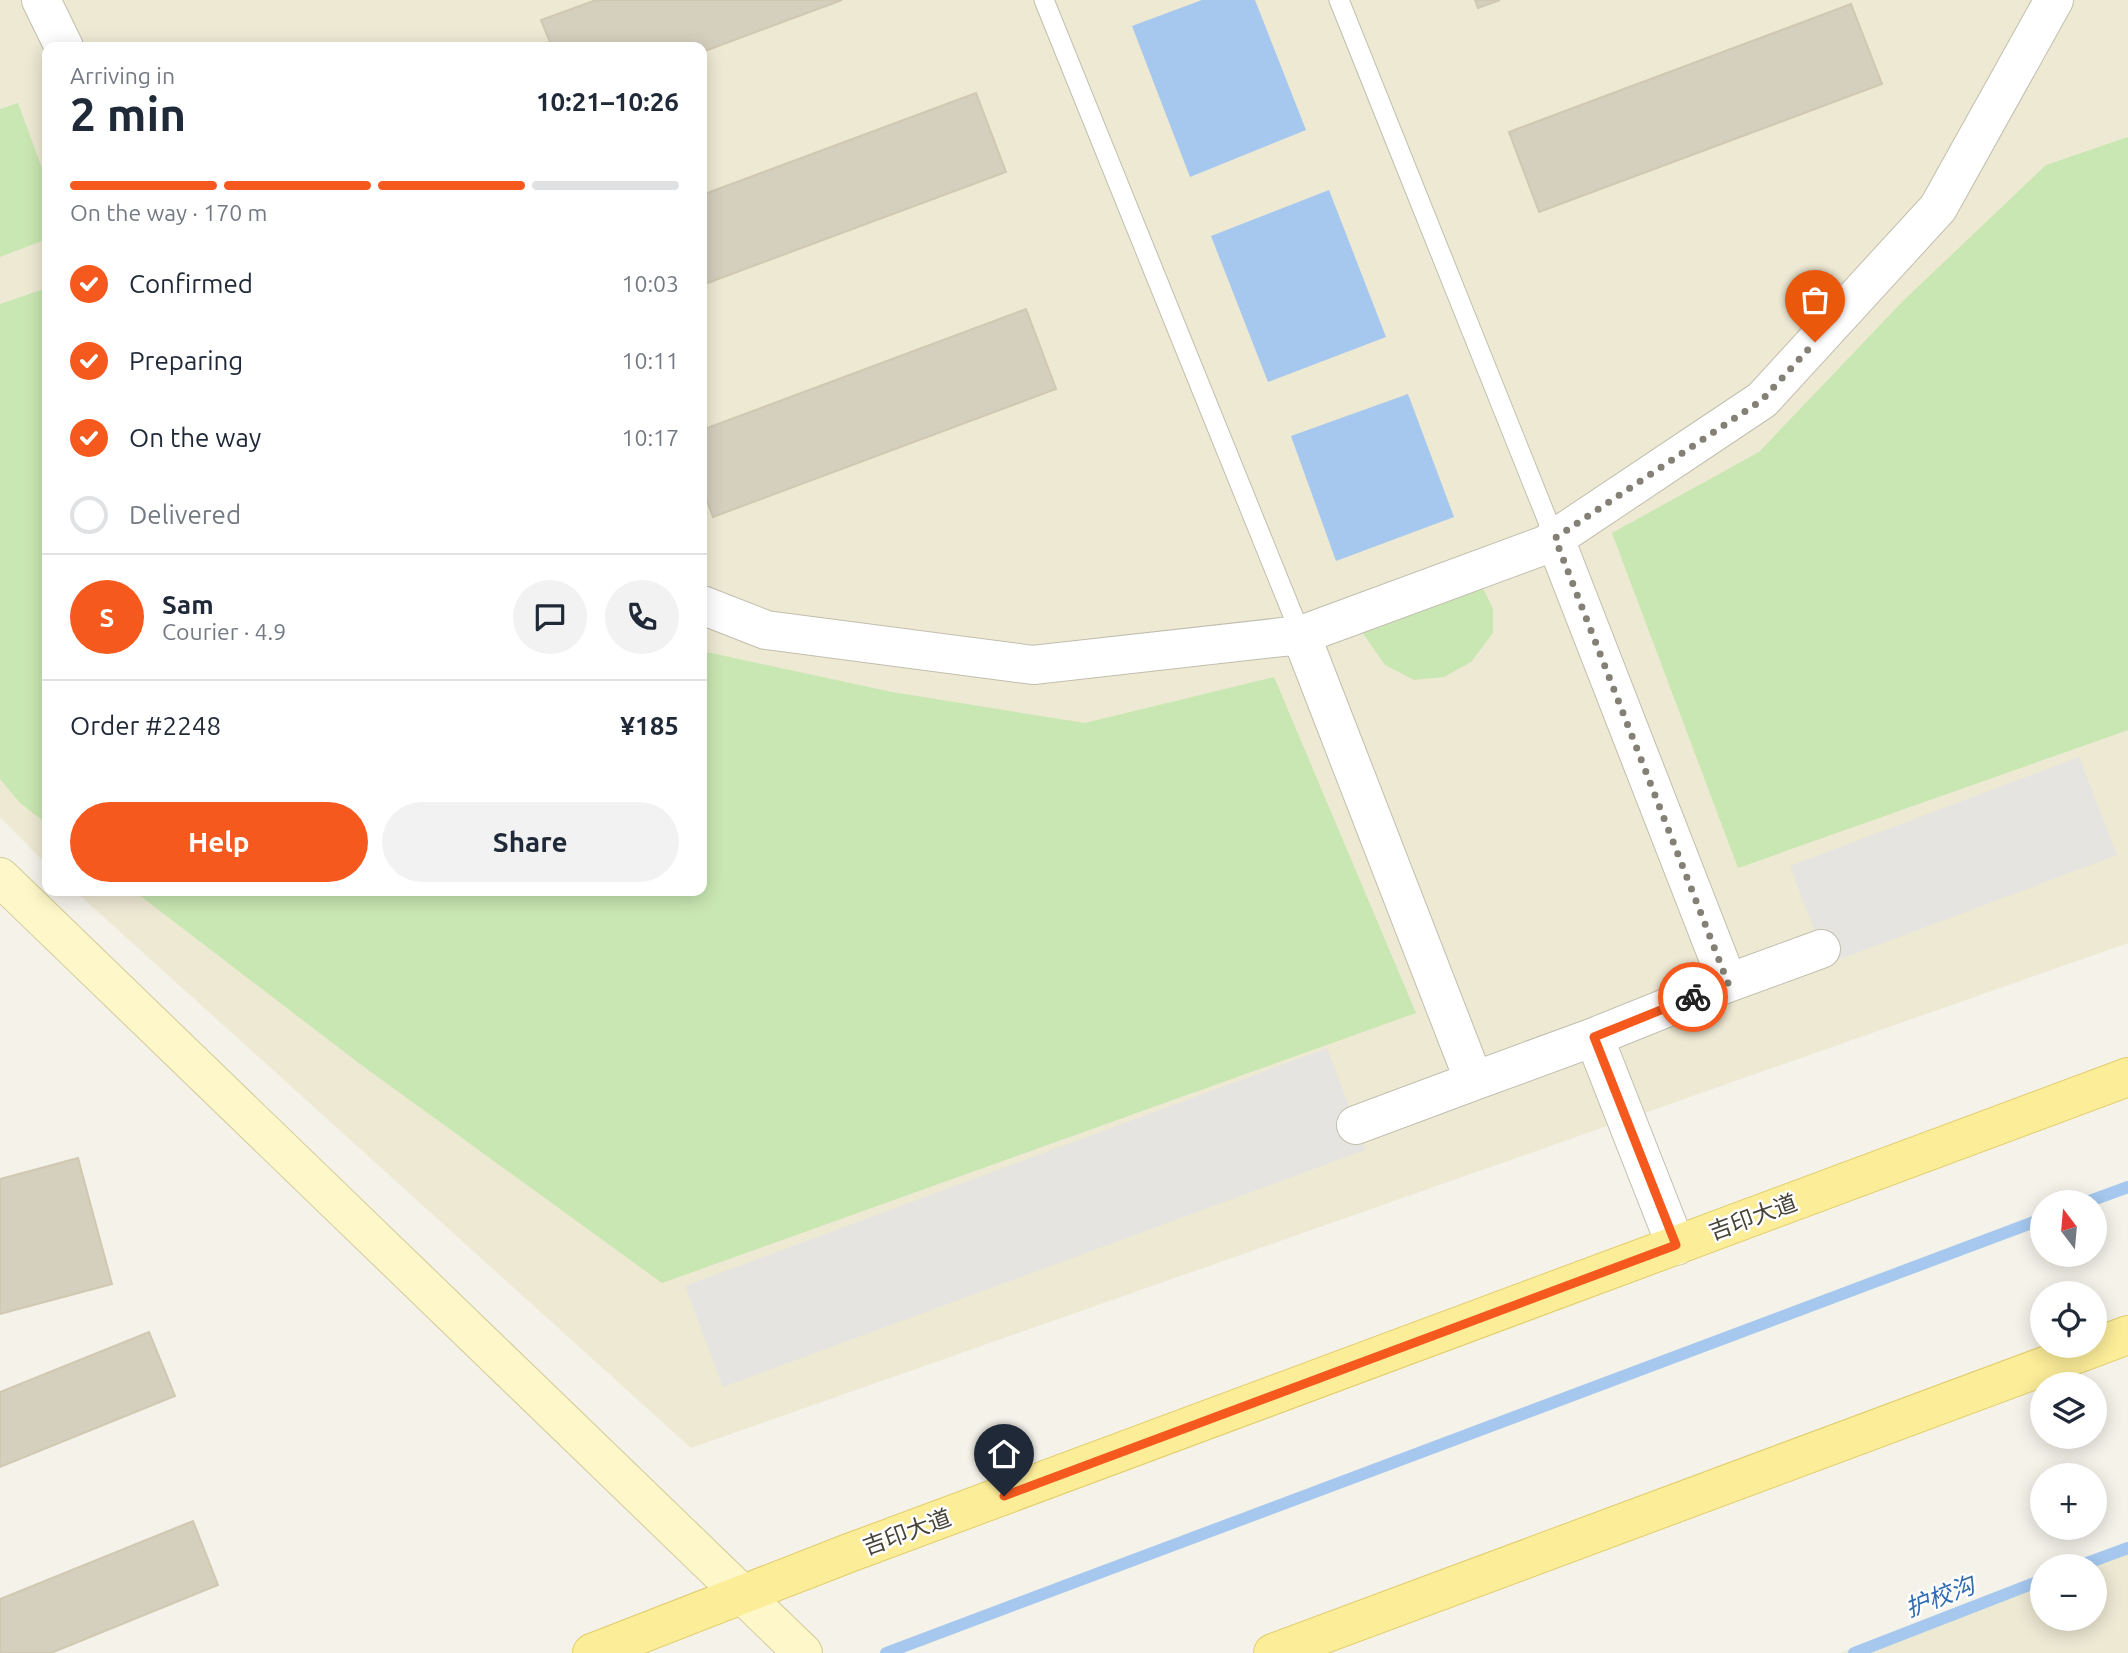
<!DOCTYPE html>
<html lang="en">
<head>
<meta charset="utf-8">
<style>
	body { margin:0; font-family:Ubuntu,"Noto Sans SC",sans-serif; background:#f2f2f3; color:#1f2937; height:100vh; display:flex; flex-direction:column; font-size:26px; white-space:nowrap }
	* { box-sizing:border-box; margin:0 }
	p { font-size:23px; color:#747a83 }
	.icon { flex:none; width:38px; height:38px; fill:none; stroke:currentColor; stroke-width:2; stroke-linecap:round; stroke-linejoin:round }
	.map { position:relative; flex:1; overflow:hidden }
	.panel { position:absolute; left:42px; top:42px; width:665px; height:854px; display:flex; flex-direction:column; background:#fff; border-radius:14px; box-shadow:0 4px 18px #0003 }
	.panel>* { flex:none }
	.needle { width:46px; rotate:344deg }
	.tools { position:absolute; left:2030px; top:1190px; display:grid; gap:14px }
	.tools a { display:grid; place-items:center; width:77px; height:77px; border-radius:50%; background:#fff; box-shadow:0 4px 18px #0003; font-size:35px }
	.pin { position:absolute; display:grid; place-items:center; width:60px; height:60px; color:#fff; margin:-72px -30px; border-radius:50% 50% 50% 0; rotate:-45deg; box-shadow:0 0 7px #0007 }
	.pin .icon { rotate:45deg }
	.courier { position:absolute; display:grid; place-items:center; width:70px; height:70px; margin:-35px; border:5px solid #f6591e; border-radius:50%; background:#fff; color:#222; box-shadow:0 2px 9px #0007 }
	.summary em { font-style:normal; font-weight:700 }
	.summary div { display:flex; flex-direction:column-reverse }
	.summary { display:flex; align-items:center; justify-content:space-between; height:119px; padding:0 28px }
	h1 { font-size:46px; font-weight:700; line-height:52px }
	.bar { display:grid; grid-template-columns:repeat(4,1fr); gap:10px 7px; align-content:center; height:84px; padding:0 28px }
	.bar i { height:9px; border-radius:5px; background:#e0e1e3 }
	.bar .active { background:#f6591e }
	.bar p { grid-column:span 4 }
	.line { display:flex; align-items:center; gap:18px; padding:0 28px; border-top:2px solid #e0e1e3 }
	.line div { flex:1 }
	.round { display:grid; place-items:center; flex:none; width:74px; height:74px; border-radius:37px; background:#f2f2f3 }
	ol { padding:0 28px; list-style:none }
	li { display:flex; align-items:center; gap:21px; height:77px }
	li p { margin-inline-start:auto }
	li .icon { padding:7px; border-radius:50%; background:#f6591e; color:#fff; stroke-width:4 }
	li:last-child { color:#747a83 }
	li i { width:38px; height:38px; border:4px solid #e0e1e3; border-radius:50% }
	.primary-button { display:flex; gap:14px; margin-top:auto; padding:14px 28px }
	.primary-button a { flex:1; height:80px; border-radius:42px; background:#f6591e; color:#fff; font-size:28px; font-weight:700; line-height:80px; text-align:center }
	.primary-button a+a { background:#f2f2f3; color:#1f2937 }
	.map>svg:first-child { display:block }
</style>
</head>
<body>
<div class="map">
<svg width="2128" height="1653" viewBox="0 0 2128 1653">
	<rect width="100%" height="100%" fill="#f4f2e9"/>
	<path fill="#ede9d3" d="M0,0H2128V943L691,1448L75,891H702V47H47V865L0,817Z
		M2128,1543V1653H1840L2042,1576V1619H2095V1566H2068Z"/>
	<path fill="#c9e7b2" d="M18,103L47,182V239L0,257V109Z
		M2128,137V730L1738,868L1612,533L1759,452L1903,301L2046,165Z
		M47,288V824L20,803L0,779V304Z
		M1482,586L1493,609V633L1471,662L1444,677L1414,680L1385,665L1362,632Z
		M702,651L892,692L1085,723L1274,677L1416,1013L662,1283L360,1064L134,891H702Z"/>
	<path fill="#e5e4e0" d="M2079,757L2117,855L1827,964L1790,866Z
		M1327,1048L1365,1150L723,1387L685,1286Z"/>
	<path fill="#a6c8ef" d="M1202,0H1255L1306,130L1190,177L1132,26Z
		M1329,190L1386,337L1268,382L1211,236Z
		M1408,394L1454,517L1336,561L1291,436Z"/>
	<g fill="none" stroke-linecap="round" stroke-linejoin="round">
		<path stroke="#a6c8ef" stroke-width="12" d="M2087,1202L2128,1187
			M2079,1566L2128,1548
			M886,1653L2042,1219
			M1854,1653L2042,1580"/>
	</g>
	<path fill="#d5cfbe" stroke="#d0c8b1" stroke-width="2" d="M596,0H842L702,52V47H552L541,20Z
		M1475,0H1500L1478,8Z
		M1851,4L1882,84L1539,212L1509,132Z
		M976,93L1006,172L702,285V195Z
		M1026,309L1056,389L713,517L702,487V430Z
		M78,1158L112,1284L0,1314V1179Z
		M149,1332L175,1396L0,1467V1392Z
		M193,1521L218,1585L51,1653H0V1599Z"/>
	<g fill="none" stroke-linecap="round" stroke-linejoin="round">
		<g stroke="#c2beae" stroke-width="21">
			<path id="lane" d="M1044,0L1301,635
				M1339,0L1555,539"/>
		</g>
		<g stroke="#c2beae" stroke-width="40">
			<path id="street" d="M41,0L64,47
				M1555,539L1728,983L1594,1037
				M702,605L766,630L1033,665L1301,635L1545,545L1762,400L1938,208L2054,0
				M1301,635L1474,1081L1594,1037L1676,1246
				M1728,983L1821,949
				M1356,1125L1474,1081"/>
		</g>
		<g stroke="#d3cb99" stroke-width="40">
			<path id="secondary" d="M0,877L803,1653"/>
		</g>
		<g stroke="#e2cd69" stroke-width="40">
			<path id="primary" d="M592,1653L849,1553L2128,1077
				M1273,1653L2128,1335"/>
		</g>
		<use href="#lane" stroke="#fff" stroke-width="19"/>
		<use href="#street" stroke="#fff" stroke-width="38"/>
		<use href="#secondary" stroke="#fef7c9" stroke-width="38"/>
		<use href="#primary" stroke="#fced99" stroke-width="38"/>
	</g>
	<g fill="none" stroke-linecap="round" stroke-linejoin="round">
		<path stroke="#848075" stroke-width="7" stroke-dasharray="0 12.6" d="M1693,997L1728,983L1555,538L1762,400L1815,342"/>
		<path stroke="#f6591e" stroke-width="9" d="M1004,1496L1676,1245L1594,1037L1693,997"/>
	</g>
	<g text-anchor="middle" stroke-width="5" stroke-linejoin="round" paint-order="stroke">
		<g font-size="23" fill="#474337" stroke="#fff">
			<text transform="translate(1753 1217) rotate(-20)" y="8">吉印大道</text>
			<text transform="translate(907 1532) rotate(-20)" y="8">吉印大道</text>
		</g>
		<g font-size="24" font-style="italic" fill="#316cb2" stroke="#fff">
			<text transform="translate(1940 1597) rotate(-21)" y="8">护校沟</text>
		</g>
	</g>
</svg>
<div class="tools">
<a><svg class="needle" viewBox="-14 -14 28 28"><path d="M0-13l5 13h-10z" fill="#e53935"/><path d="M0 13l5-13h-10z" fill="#747a83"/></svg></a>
<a><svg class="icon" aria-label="locate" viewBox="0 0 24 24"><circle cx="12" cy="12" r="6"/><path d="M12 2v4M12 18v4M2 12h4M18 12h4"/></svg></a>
<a><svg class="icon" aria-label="layers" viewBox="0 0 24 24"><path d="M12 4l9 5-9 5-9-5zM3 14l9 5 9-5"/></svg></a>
<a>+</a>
<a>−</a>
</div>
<div class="pin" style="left:1815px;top:342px;background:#ea580c"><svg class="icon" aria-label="bag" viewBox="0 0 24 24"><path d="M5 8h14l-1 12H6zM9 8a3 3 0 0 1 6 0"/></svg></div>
<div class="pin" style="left:1004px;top:1496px;background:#1f2937"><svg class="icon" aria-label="home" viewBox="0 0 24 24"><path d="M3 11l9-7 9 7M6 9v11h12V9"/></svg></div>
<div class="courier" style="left:1693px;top:997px"><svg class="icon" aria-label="bike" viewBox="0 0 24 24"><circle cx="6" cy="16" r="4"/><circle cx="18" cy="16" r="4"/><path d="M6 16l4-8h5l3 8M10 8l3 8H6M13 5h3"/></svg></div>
<section class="panel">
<div class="summary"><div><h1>2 min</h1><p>Arriving in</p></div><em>10:21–10:26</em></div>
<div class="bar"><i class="active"></i><i class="active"></i><i class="active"></i><i></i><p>On the way · 170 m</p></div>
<ol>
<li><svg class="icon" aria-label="check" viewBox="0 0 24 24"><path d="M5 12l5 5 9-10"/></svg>Confirmed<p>10:03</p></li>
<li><svg class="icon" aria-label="check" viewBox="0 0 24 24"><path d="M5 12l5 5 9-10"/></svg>Preparing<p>10:11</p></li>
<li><svg class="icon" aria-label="check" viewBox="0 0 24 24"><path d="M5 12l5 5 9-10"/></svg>On the way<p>10:17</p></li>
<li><i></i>Delivered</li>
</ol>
<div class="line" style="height:126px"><b class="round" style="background:#f6591e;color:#fff">S</b><div><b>Sam</b><p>Courier · 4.9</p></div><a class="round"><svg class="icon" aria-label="chat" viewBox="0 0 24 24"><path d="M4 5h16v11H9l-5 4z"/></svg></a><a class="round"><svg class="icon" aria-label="phone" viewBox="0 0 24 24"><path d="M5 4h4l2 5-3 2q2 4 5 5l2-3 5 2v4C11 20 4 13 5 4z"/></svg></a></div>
<div class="line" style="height:91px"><div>Order #2248</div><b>¥185</b></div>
<div class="primary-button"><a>Help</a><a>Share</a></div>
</section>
</div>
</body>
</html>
